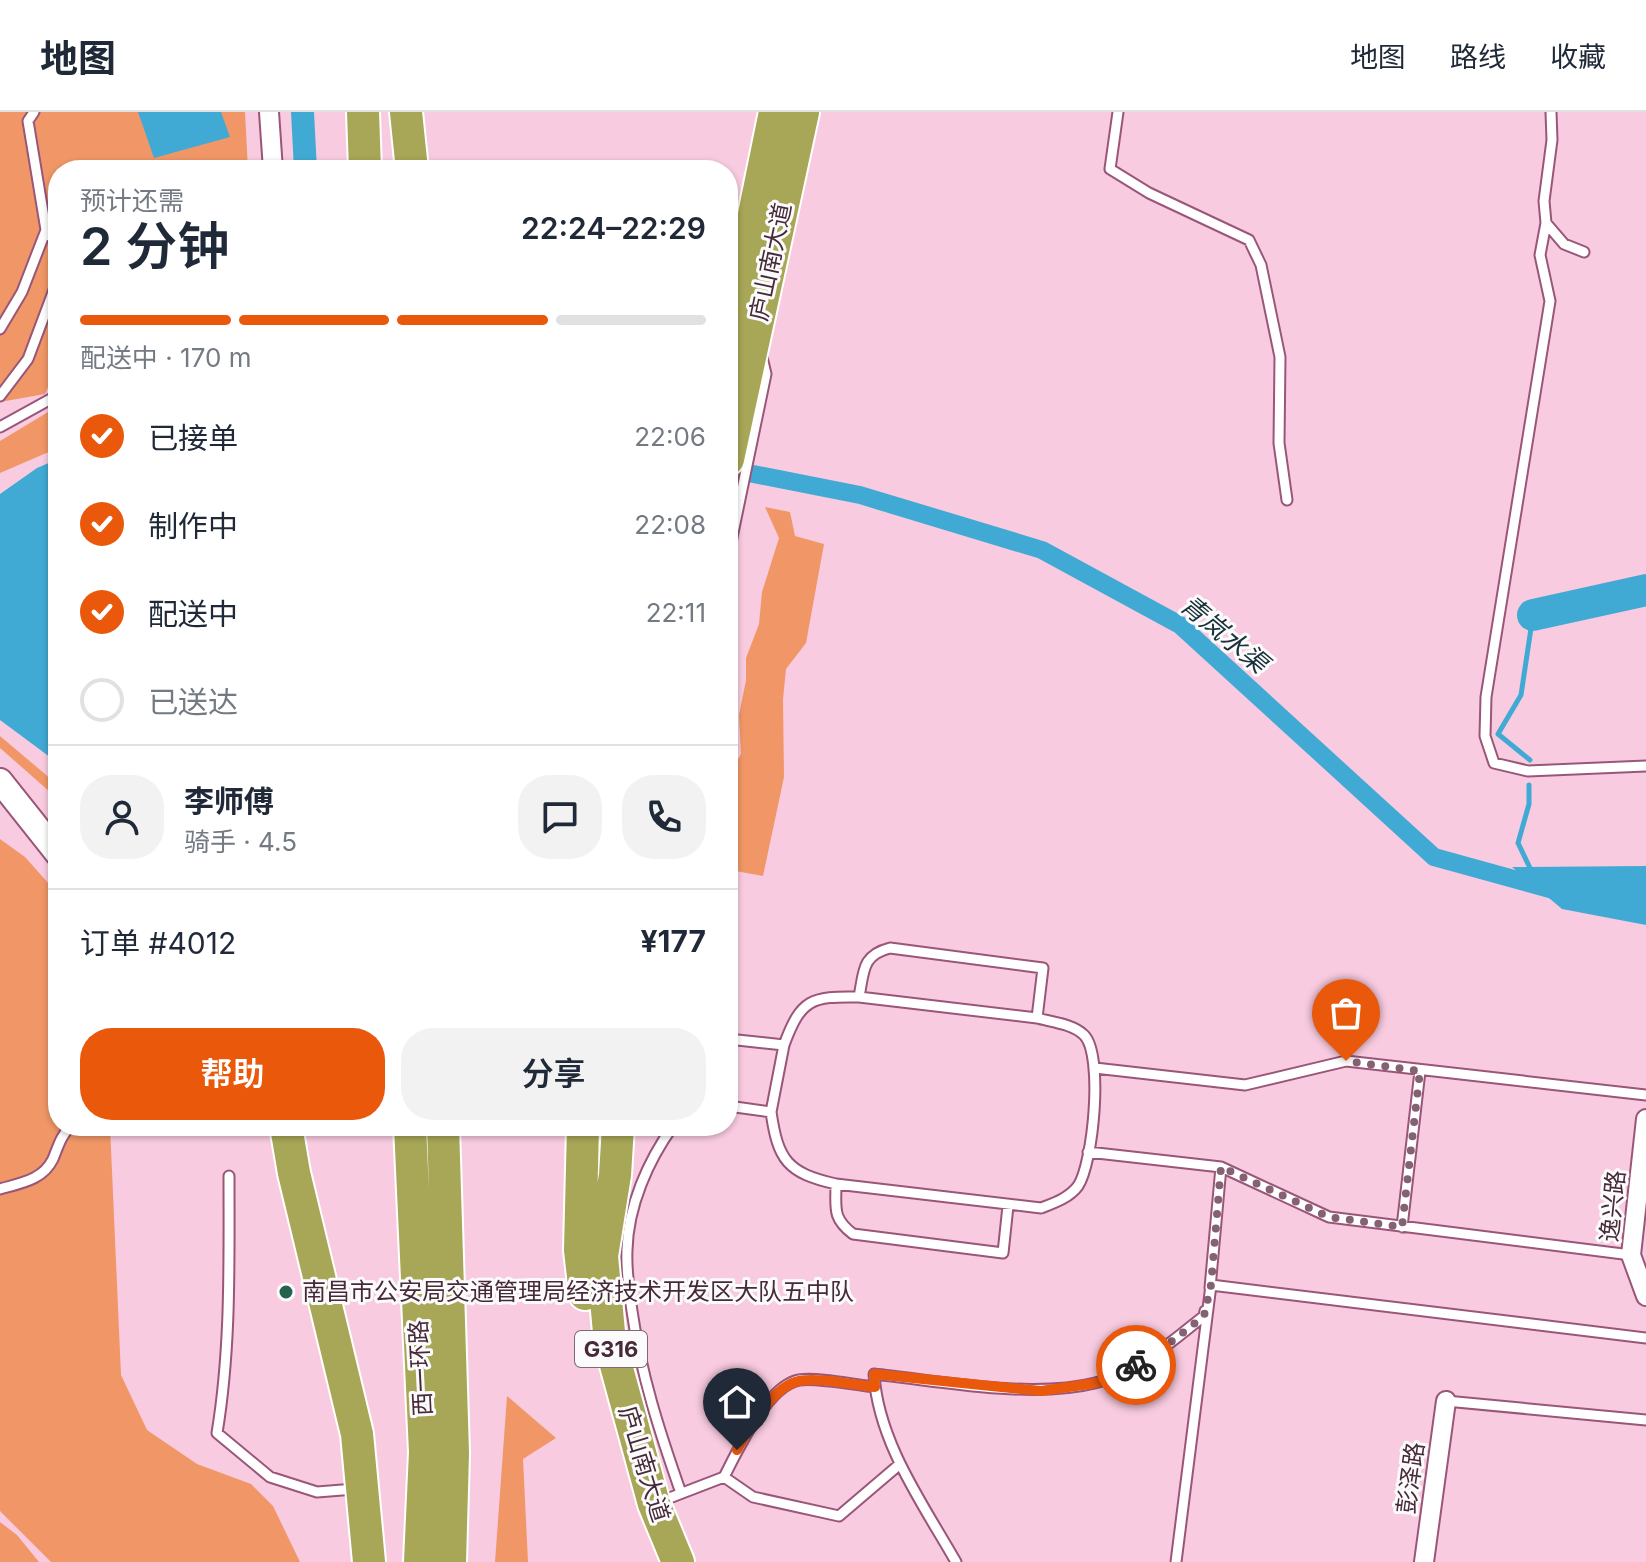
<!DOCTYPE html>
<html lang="zh">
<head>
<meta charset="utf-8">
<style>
	body { margin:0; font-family:Inter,"Noto Sans SC",sans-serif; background:#f2f2f3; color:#1f2937; height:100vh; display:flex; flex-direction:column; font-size:30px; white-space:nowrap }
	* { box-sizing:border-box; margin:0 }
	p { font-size:26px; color:#747a83 }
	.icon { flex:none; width:44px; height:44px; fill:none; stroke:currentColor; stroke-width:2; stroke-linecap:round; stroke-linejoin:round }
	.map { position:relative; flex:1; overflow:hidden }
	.drawer { position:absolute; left:48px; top:48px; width:690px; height:976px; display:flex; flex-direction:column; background:#fff; border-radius:32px; box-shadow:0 2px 6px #0004 }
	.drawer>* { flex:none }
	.pin { position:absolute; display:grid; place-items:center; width:68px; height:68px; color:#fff; margin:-82px -34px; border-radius:50% 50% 50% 0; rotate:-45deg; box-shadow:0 0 8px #0007 }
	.pin .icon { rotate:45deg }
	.courier { position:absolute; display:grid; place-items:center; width:80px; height:80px; margin:-40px; border:6px solid #ea580c; border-radius:50%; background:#fff; color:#222; box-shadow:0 2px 10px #0007 }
	.summary em { font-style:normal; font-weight:600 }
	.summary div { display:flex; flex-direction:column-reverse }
	.summary { display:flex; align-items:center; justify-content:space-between; height:136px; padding:0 32px }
	h1 { font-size:52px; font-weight:600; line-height:60px }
	.bar { display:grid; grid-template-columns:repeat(4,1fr); gap:12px 8px; align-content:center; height:96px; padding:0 32px }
	.bar i { height:10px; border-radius:6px; background:#e0e1e3 }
	.bar .current { background:#ea580c }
	.bar p { grid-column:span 4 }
	.line { display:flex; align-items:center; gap:20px; padding:0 32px; border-top:2px solid #e0e1e3 }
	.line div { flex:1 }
	.round { display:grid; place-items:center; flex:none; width:84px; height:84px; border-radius:32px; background:#f2f2f3 }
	ol { padding:0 32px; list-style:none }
	li { display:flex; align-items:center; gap:24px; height:88px }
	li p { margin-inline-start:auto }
	li .icon { padding:8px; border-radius:50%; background:#ea580c; color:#fff; stroke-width:4 }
	li:last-child { color:#747a83 }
	li i { width:44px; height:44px; border:4px solid #e0e1e3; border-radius:50% }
	.cta { display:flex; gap:16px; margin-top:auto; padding:16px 32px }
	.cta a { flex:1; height:92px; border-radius:32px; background:#ea580c; color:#fff; font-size:32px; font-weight:600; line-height:92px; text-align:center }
	.cta a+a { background:#f2f2f3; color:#1f2937 }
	header { display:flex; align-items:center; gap:48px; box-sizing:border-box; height:112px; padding:0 40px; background:#fff; border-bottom:2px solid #e0e1e3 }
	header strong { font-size:38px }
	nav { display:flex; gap:44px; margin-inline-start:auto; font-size:28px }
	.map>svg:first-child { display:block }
</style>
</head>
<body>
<header>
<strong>地图</strong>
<nav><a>地图</a><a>路线</a><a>收藏</a></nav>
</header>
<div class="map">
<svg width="1646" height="1450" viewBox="0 0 1646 1450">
	<rect width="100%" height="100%" fill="#f9cbe0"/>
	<path fill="#f19767" d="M0,0H245L248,58H58V251L45,282L0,290Z
		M58,294V336L0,361V329Z
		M765,395L790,400L795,424L824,432L806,531L786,557L783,587L784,665L763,764L730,758L728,755V665L741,642L739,603L746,568V546L759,512L762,480L779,426Z
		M0,624L58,673V687L0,636Z
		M0,727L25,745L58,782V1014H110L121,1263L147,1318L197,1352L251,1372L273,1394L300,1450H51L0,1399Z
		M507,1284L556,1326L523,1347L528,1450H495Z
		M0,1410L17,1423L39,1450H0Z"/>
	<path fill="#41aad4" d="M138,0H221L230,25L154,46Z
		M291,0H314L317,58H294Z
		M58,347V651L0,608V382L37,356Z
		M1646,754V813L1562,797L1512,755Z"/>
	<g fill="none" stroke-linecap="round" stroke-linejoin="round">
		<path stroke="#41aad4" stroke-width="5" d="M1530,648L1498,622L1521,583L1533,503
			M1529,673V692L1518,731L1531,758"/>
		<path stroke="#41aad4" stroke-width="18" d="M728,357L860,383L1042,438L1180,513L1434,745L1557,779"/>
		<path stroke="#41aad4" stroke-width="32" d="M1533,503L1646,478"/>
		<g stroke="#995679" stroke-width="13">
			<path id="lane" d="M34,0L28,9L46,118
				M1118,0L1110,57L1149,81L1249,128L1261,153L1280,245L1279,331L1287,388
				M1551,0L1552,28L1544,89L1546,111L1564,132L1584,140
				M1546,111L1540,143L1550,189L1486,585L1485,624L1494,651L1528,659L1646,654
				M0,217L22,180L46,118L58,134
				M0,284L28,247L58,167
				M0,315L58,283
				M728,445L766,262L762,245
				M859,885C864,859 862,843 890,836L1043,856L1037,906
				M728,927L784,933C801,887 811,884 859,885L1037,906C1052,910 1073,912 1084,923C1104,943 1093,1052 1078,1074C1069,1086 1054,1091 1041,1096L836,1072C787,1061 778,1048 771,1000L728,994
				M1095,956L1245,973L1346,949L1646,983
				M771,1000L784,933
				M673,1014C648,1049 628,1094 627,1138C626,1158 629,1179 632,1199C641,1263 660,1321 681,1381
				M1088,1040L1221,1055L1329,1105L1631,1143
				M229,1064C229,1150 231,1236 217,1321L270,1365L317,1380L355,1377
				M836,1072C836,1096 832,1106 853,1122L1003,1141L1008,1094
				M0,1077C21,1071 43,1068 53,1047C58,1035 61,1023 71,1014
				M1402,1115L1420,959
				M1210,1176L1221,1055
				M1446,1289L1646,1308
				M724,1365C738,1338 767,1274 799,1268C817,1265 855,1273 875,1275
				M659,1390L724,1365L753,1385L839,1404L900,1352
				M956,1450C923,1392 878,1330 874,1262C940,1269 1031,1287 1095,1271C1137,1261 1171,1230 1204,1204L1205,1199
				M1176,1450L1211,1173L1646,1226"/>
		</g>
		<g stroke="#995679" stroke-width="22">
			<path id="street" d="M269,0L273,58
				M1646,1007L1631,1143L1646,1184
				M1424,1450L1446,1289"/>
		</g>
		<g stroke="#995679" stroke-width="28">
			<path id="secondary" d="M0,669L58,742"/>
		</g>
		<g stroke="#fff" stroke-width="36">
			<path id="highway" d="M363,0L365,58
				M406,0L412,58
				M728,230L775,0
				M728,347L803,0
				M286,1014L294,1061L357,1322L369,1450
				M410,1014L425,1340L420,1450
				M443,1014L453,1341L450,1450
				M583,1014L580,1138L585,1182
				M618,1014L615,1063L602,1144L610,1231L654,1392L678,1450"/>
		</g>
		<use href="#lane" stroke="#fff" stroke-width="9"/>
		<use href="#street" stroke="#fff" stroke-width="18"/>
		<use href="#secondary" stroke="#fff" stroke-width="24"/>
		<use href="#highway" stroke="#a8a757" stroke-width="32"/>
	</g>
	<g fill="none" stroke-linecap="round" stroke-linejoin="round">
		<path stroke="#856273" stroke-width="8" stroke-dasharray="0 14.4" d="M1136,1253L1148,1248L1204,1204L1211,1173L1221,1055L1329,1105L1402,1115L1420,959L1346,949"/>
		<path stroke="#ea580c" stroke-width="10" d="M737,1338C749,1316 773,1274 799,1269C818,1265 854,1273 875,1275L874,1262L1041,1279L1096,1271L1136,1253"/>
	</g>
	<circle fill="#25634f" stroke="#fbfbfb" stroke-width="3" cx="286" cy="1180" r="8"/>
	<g text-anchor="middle" stroke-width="6" stroke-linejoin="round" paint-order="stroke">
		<rect fill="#fbfbfb" stroke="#7d6973" stroke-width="2" x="575" y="1219" width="72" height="36" rx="6"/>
		<g font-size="22" font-weight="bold" fill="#472a39">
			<text x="611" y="1245">G316</text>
		</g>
		<g font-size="24" fill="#472a39" stroke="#fbfbfb">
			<text transform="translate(771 150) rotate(-78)" y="8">庐山南大道</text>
			<text transform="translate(1613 1094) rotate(-84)" y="8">逸兴路</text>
			<text transform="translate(421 1256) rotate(-93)" y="8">西一环路</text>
			<text transform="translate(644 1352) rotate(73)" y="8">庐山南大道</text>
			<text transform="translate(1411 1366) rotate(-82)" y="8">彭泽路</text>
		</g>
		<g font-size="24" fill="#472a39" stroke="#fbfbfb" text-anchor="start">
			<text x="302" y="1188">南昌市公安局交通管理局经济技术开发区大队五中队</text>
		</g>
		<g font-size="26" font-style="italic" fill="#1a313b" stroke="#fbfbfb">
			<text transform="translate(1224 522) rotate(40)" y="9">青岚水渠</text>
		</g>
	</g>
</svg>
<div class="pin" style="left:1346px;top:949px;background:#ea580c"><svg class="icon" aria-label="bag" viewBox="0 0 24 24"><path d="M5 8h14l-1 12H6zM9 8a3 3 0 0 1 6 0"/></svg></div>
<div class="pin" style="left:737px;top:1338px;background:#1f2937"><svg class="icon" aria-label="home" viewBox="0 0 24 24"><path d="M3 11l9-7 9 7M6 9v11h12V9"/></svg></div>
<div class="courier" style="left:1136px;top:1253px"><svg class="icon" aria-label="bike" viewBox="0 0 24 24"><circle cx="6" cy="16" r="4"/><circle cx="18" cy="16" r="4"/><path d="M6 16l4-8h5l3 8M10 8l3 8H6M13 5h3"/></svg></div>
<section class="drawer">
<div class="summary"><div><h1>2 分钟</h1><p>预计还需</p></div><em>22:24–22:29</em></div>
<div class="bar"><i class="current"></i><i class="current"></i><i class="current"></i><i></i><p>配送中 · 170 m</p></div>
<ol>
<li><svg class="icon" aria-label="check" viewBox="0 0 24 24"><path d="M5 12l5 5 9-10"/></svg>已接单<p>22:06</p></li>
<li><svg class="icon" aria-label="check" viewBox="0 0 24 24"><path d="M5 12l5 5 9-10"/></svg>制作中<p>22:08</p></li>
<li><svg class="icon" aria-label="check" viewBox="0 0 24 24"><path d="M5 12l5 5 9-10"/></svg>配送中<p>22:11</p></li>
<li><i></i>已送达</li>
</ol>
<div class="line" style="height:144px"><a class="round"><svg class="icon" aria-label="person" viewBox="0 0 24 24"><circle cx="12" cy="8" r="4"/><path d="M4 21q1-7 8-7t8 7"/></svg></a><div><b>李师傅</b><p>骑手 · 4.5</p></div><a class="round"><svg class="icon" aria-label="chat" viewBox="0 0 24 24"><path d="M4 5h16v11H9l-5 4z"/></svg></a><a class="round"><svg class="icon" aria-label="phone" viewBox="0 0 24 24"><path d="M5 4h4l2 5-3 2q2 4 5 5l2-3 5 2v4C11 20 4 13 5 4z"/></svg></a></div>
<div class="line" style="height:104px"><div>订单 #4012</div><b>¥177</b></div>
<div class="cta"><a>帮助</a><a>分享</a></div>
</section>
</div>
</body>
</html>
